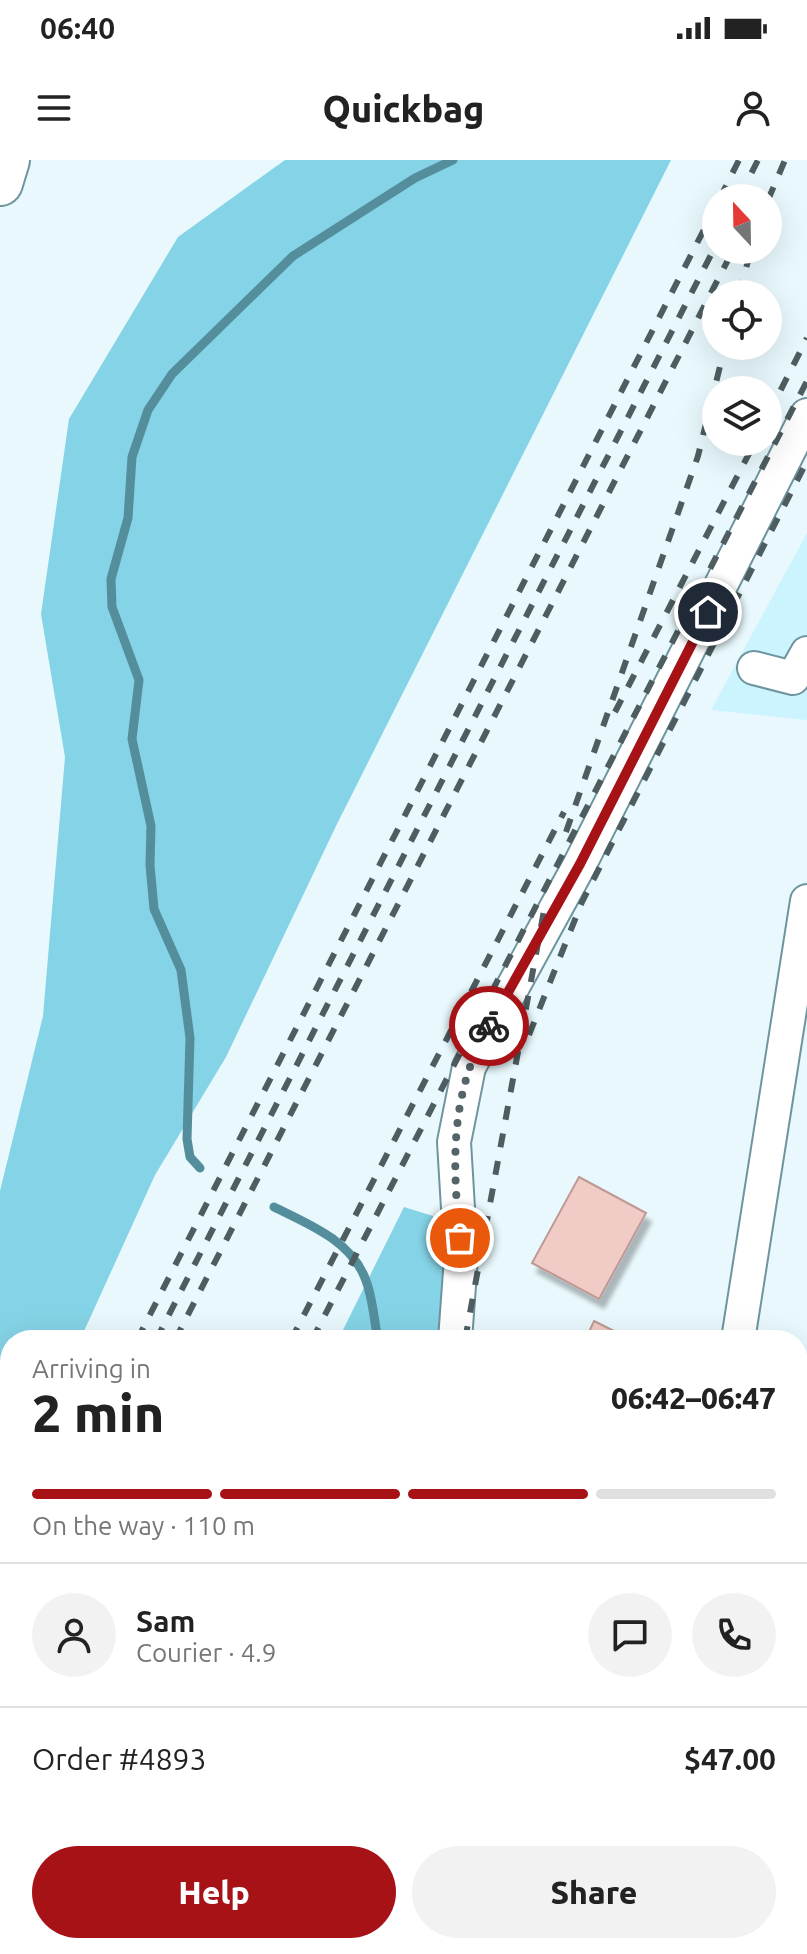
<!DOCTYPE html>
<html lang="en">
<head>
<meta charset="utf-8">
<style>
	body { margin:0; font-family:Ubuntu,sans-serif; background:#f2f2f2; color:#222; height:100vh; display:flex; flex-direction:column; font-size:30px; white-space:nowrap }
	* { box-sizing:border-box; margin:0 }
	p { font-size:26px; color:#767676 }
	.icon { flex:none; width:44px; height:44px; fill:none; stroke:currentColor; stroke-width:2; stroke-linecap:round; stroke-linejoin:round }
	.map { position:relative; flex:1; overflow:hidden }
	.side { position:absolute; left:0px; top:1170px; width:808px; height:624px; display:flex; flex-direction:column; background:#fff; border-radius:32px 32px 0 0; box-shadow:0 8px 32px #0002 }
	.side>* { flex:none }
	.needle { width:52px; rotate:338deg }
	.tools { position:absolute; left:702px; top:24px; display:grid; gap:16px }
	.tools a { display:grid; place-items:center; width:80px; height:80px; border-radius:50%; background:#fff; box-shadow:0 8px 32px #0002; font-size:40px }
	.pin { position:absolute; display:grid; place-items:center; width:68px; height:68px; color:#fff; margin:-34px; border:4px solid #fff; border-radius:50%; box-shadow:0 2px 8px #0007 }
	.courier { position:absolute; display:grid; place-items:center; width:80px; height:80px; margin:-40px; border:6px solid #a71217; border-radius:50%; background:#fff; color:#222; box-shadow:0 2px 10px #0007 }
	.head em { font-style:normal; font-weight:800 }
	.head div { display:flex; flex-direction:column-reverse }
	.head { display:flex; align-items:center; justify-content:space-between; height:136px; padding:0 32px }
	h1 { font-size:52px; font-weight:800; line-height:60px }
	.bar { display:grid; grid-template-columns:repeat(4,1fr); gap:12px 8px; align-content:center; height:96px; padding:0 32px }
	.bar i { height:10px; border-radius:6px; background:#e0e0e0 }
	.bar .on { background:#a71217 }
	.bar p { grid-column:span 4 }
	.line { display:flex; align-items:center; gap:20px; padding:0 32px; border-top:2px solid #e0e0e0 }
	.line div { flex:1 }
	.round { display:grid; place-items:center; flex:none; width:84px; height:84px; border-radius:42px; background:#f2f2f2 }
	.button { display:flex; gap:16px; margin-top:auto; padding:16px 32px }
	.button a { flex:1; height:92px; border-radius:48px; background:#a71217; color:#fff; font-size:32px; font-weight:800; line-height:92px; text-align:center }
	.button a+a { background:#f2f2f2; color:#222 }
	.status { display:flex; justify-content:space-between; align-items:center; height:56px; padding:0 40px; background:#fff; direction:ltr }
	.status svg { height:22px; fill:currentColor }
	header { display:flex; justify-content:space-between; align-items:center; height:104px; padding:0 32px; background:#fff; font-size:36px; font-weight:800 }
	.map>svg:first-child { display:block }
</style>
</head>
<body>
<div class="status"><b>06:40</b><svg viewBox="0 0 49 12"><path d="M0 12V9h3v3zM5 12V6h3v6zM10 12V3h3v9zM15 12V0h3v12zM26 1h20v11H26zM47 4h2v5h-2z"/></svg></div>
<header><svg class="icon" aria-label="menu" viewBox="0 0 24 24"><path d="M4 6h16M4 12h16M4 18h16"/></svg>Quickbag<svg class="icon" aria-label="person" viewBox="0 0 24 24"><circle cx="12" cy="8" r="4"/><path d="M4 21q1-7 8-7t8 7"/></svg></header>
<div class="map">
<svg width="807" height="1794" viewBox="0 0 807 1794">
	<defs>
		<filter id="shadow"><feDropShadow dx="5" dy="9" stdDeviation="2" flood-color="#0004"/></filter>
	</defs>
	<rect width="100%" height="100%" fill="#e8f8fc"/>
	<path fill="#ccf4fe" d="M807,373V560L711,550Z"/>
	<path fill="#85d3e6" d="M285,0H671L336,666L226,897L155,1015L80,1180H10V1325L0,1346V1031L43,856L65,597L41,454L69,259L178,77Z
		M404,1047L433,1056L448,1123L437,1180H338Z
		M47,1784H166L160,1794H43Z"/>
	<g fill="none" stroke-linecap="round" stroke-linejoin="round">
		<path stroke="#548e9c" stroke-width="9" d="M200,1008L190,997L187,979L190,878L181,810L154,749L150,705L151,666L132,579L139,520L112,447L111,419L128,358L132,297L148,250L172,214L293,96L415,18L453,0
			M274,1047C308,1064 350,1080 365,1118C373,1137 374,1161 378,1180
			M125,1794L132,1784"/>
	</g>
	<path fill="#f1cbc5" stroke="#be9995" stroke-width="2" filter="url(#shadow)" d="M579,1017L646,1053L599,1139L532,1103Z
		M594,1161L616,1172L612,1180H600L588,1174Z
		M419,1784H602L608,1794H425Z"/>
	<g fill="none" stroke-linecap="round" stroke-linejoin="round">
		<g stroke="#6e949e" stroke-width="36">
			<path id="minor" d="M754,508L793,518L807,493
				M455,1180L461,1098L454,982L469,907L580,704L807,255
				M738,1180L807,741
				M807,1260V1384
				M798,1518L807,1519
				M798,1664L807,1665
				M769,1784L784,1794
				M177,1794L182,1784"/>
		</g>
		<g stroke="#6e949e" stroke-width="48">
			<path id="highway" d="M0,23L7,0"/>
		</g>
		<use href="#minor" stroke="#fff" stroke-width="32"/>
		<use href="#highway" stroke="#fff" stroke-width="44"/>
		<path stroke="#4d5d60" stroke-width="6" stroke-dasharray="14 14" stroke-linecap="butt" d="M720,38L739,0
			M739,38L758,0
			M768,40L785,0
			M739,134L751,90
			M768,255L807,178
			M615,552L755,282
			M566,672L698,296L725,186
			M529,875L582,742L807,301
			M137,1180L716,46
			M156,1180L716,85
			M175,1180L733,90
			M291,1180L564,652
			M312,1180L807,221
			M465,1180L545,745
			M0,1447L10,1428
			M0,1485L10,1466
			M0,1523L10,1503
			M0,1742L10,1722
			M0,1783L10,1764
			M658,1784L665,1794
			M197,1794L203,1784"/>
	</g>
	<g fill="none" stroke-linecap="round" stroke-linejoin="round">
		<path stroke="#556468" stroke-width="8" stroke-dasharray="0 14.4" d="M460,1078C452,1003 450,932 489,866"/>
		<path stroke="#a71217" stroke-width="10" d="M489,866L580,704L708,452"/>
	</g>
</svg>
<div class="tools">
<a><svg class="needle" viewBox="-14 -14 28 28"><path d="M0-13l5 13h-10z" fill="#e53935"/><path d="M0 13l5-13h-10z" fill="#767676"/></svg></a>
<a><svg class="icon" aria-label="locate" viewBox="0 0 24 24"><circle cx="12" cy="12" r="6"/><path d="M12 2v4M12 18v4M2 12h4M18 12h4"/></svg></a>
<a><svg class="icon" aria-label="layers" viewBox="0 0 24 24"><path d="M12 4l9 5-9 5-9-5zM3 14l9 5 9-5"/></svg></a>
</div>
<div class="pin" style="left:460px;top:1078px;background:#ea580c"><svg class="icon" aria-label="bag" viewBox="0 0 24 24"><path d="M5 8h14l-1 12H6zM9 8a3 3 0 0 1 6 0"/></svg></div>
<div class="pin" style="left:708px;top:452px;background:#1f2937"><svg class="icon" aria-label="home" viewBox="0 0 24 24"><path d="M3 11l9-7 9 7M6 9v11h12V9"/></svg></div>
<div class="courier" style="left:489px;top:866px"><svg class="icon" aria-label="bike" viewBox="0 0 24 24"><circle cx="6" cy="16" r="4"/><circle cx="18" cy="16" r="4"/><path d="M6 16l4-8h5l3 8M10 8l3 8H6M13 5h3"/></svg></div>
<section class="side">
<div class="head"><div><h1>2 min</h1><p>Arriving in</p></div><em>06:42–06:47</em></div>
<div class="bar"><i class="on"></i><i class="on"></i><i class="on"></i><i></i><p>On the way · 110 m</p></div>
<div class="line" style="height:144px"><a class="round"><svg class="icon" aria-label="person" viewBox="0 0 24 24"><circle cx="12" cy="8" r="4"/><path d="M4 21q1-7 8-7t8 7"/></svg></a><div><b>Sam</b><p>Courier · 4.9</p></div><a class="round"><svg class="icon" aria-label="chat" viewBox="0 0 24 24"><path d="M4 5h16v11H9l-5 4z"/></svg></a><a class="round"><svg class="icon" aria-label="phone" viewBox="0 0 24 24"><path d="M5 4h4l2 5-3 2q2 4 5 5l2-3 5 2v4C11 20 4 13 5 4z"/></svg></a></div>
<div class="line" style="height:104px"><div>Order #4893</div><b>$47.00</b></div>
<div class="button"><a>Help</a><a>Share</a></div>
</section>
</div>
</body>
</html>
